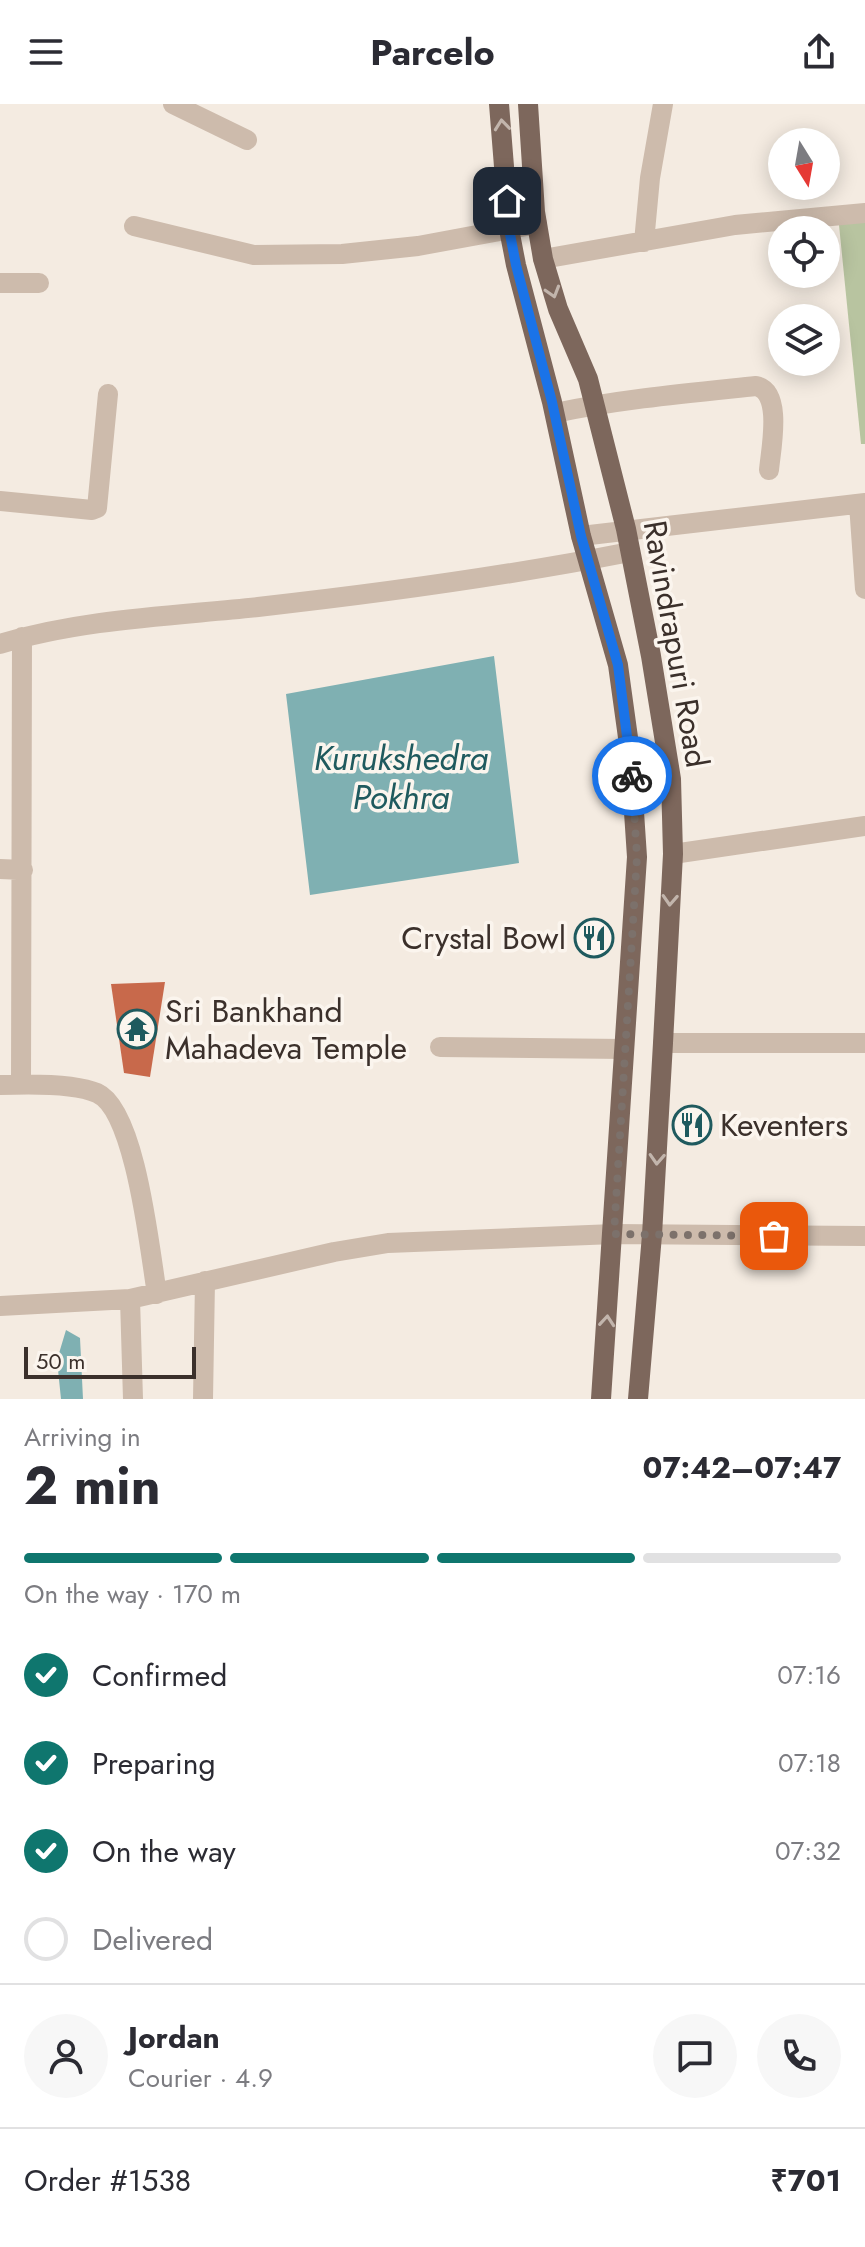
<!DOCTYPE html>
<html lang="en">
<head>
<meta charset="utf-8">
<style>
	body { margin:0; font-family:Jost,sans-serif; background:#f7f7f7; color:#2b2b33; height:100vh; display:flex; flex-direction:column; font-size:30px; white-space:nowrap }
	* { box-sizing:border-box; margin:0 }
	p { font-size:26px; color:#7c7c81 }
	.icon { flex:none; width:44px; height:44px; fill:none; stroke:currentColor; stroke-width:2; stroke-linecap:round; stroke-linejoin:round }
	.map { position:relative; height:1295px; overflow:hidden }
	.side { display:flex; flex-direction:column; background:#fff; flex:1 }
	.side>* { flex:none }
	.needle { width:52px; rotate:169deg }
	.tools { position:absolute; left:768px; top:24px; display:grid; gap:16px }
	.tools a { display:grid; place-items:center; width:72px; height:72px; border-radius:50%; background:#fff; box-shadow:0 4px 20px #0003; font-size:40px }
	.scale { position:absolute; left:24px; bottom:20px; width:172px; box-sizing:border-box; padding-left:8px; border:4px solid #3b302b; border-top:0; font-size:22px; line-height:28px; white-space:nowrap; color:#3b302b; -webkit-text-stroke:6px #fbf5ee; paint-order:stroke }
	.pin { position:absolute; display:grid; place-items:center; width:68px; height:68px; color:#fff; margin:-34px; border-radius:16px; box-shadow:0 4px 12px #0006 }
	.courier { position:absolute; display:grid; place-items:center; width:80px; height:80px; margin:-40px; border:6px solid #1a73e8; border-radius:50%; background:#fff; color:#222; box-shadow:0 2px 10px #0007 }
	.headline em { font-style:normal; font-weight:700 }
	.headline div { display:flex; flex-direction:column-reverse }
	.headline { display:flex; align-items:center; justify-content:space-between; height:136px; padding:0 24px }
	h1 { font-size:52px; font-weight:700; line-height:60px }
	.bar { display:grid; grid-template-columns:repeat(4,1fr); gap:12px 8px; align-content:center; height:96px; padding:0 24px }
	.bar i { height:10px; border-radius:6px; background:#e1e1e2 }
	.bar .on { background:#0f766e }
	.bar p { grid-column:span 4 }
	.line { display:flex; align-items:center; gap:20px; padding:0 24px; border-top:2px solid #e1e1e2 }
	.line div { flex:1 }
	.round { display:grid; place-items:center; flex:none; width:84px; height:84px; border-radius:42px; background:#f7f7f7 }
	ol { padding:0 24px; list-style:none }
	li { display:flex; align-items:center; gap:24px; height:88px }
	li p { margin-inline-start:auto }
	li .icon { padding:8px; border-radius:50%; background:#0f766e; color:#fff; stroke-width:4 }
	li:last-child { color:#7c7c81 }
	li i { width:44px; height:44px; border:4px solid #e1e1e2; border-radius:50% }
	header { display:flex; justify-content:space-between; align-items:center; height:104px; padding:0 24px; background:#fff; font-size:36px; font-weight:700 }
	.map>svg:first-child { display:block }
</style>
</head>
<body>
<header><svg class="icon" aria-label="menu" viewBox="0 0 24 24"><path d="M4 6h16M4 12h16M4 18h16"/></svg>Parcelo<svg class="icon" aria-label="share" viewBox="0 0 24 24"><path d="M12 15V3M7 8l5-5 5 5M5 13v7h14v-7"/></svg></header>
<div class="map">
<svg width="865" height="1295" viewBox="0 0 865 1295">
	<rect width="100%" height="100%" fill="#f4ebe1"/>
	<path fill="#b8c4a0" d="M865,108V340H861L838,111Z"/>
	<path fill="#7fb0b2" d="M494,552L519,759L310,791L286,590Z
		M66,1226L80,1234L83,1295H61L57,1256Z"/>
	<path fill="#c8694b" d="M165,878L150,973L124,969L111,880Z"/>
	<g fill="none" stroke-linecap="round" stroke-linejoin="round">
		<path stroke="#cdbbac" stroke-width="20" d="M173,0L247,36
			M134,122L254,151L342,150L418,142L537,120
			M644,138L650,74L663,0
			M543,155L735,121L865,109
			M0,179H39
			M555,309C621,295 689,289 756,282C783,288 771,344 769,366
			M0,397L92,406L97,404L108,290
			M859,400L865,485
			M581,432L865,399
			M0,540C82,515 173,512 258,503C383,489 507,472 630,448
			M673,750L865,722
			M0,765L23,766
			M663,939H865
			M440,943L624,945
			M21,980L22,533
			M0,981C26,980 74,979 97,989C136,1006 150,1149 157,1190
			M130,1195L133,1295
			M0,1202L130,1195L334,1148L388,1139L614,1130L865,1132
			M203,1295L205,1177"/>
		<path stroke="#7d675c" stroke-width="20" d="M499,0L509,125L516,161L552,298L581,432L618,561L630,648L637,753L601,1295
			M528,0L535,108L543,155L558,205L588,275L626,425L651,552L671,675L673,750L663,939L652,1131L638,1295"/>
	</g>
	<defs><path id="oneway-chevron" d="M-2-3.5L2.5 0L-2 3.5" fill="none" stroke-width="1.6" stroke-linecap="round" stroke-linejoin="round" transform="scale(2)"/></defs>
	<g stroke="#c2b5ac">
		<use href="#oneway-chevron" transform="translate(502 21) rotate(-96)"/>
		<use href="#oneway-chevron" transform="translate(553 188) rotate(73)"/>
		<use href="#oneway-chevron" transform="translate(670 796) rotate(93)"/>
		<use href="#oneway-chevron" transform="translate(657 1055) rotate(93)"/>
		<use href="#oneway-chevron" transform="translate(607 1217) rotate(-85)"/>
	</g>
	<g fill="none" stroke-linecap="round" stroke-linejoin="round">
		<path stroke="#7c716b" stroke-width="8" stroke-dasharray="0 14.4" d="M632,672L637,753L614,1130L774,1132"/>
		<path stroke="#1a73e8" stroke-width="10" d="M507,97L509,125L516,161L552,298L581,432L618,561L632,672"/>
	</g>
	<defs>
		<g id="restaurant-ring" transform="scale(2)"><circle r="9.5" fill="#fbf5ee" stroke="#1f5a5e" stroke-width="1.5"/><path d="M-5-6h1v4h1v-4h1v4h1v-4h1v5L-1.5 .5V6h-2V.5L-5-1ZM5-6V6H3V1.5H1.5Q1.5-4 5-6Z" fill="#1f5a5e"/></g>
		<g id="temple-ring" transform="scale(2)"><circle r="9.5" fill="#fbf5ee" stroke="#1f5a5e" stroke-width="1.5"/><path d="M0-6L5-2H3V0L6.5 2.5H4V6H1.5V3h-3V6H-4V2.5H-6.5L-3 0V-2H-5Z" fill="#1f5a5e"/></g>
	</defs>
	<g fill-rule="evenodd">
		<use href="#restaurant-ring" x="594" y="834"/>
		<use href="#temple-ring" x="137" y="925"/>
		<use href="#restaurant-ring" x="692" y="1021"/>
	</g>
	<g text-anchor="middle" stroke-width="7" stroke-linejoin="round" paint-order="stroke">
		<g font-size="32" fill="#3b302b" stroke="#fbf5ee">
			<text transform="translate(676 540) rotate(80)" y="11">Ravindrapuri Road</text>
		</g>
		<g font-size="32" fill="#3b302b" stroke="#fbf5ee" text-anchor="start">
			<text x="566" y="845" text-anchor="end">Crystal Bowl</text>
			<text x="165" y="918">Sri Bankhand<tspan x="165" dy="37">Mahadeva Temple</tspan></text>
			<text x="720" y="1032">Keventers</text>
		</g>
		<g font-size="34" font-style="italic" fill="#1f5a5e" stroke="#fbf5ee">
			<text x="401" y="666">Kurukshedra<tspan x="401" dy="39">Pokhra</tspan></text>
		</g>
	</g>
</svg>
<div class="tools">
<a><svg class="needle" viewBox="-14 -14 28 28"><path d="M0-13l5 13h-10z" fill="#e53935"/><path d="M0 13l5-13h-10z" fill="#7c7c81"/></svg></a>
<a><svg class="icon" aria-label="locate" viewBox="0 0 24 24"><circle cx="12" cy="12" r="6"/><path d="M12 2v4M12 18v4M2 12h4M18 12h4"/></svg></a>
<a><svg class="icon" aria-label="layers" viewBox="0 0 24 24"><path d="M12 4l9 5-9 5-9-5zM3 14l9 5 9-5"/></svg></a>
</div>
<div class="scale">50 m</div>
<div class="pin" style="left:774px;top:1132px;background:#ea580c"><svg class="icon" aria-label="bag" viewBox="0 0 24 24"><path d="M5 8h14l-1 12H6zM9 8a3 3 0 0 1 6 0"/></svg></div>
<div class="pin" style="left:507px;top:97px;background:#1f2937"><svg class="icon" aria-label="home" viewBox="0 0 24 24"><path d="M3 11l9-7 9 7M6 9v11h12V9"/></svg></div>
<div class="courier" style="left:632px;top:672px"><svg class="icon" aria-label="bike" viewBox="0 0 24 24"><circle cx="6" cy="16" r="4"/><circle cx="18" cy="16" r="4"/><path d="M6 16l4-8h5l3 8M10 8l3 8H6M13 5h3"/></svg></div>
</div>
<section class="side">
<div class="headline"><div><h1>2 min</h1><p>Arriving in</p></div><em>07:42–07:47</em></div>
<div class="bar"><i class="on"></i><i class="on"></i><i class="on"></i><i></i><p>On the way · 170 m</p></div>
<ol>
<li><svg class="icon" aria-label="check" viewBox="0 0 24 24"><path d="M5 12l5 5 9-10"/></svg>Confirmed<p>07:16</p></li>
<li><svg class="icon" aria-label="check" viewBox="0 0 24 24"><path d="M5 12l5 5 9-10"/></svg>Preparing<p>07:18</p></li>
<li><svg class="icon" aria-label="check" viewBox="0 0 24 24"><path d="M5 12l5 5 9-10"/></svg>On the way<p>07:32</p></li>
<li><i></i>Delivered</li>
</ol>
<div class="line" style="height:144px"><a class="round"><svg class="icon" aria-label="person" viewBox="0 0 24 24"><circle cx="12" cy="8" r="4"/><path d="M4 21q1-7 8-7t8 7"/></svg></a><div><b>Jordan</b><p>Courier · 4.9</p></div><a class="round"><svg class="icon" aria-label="chat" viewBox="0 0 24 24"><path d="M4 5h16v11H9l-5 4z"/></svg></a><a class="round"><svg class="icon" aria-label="phone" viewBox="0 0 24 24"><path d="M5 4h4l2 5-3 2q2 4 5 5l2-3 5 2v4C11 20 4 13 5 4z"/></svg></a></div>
<div class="line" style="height:104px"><div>Order #1538</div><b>₹701</b></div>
</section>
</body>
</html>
